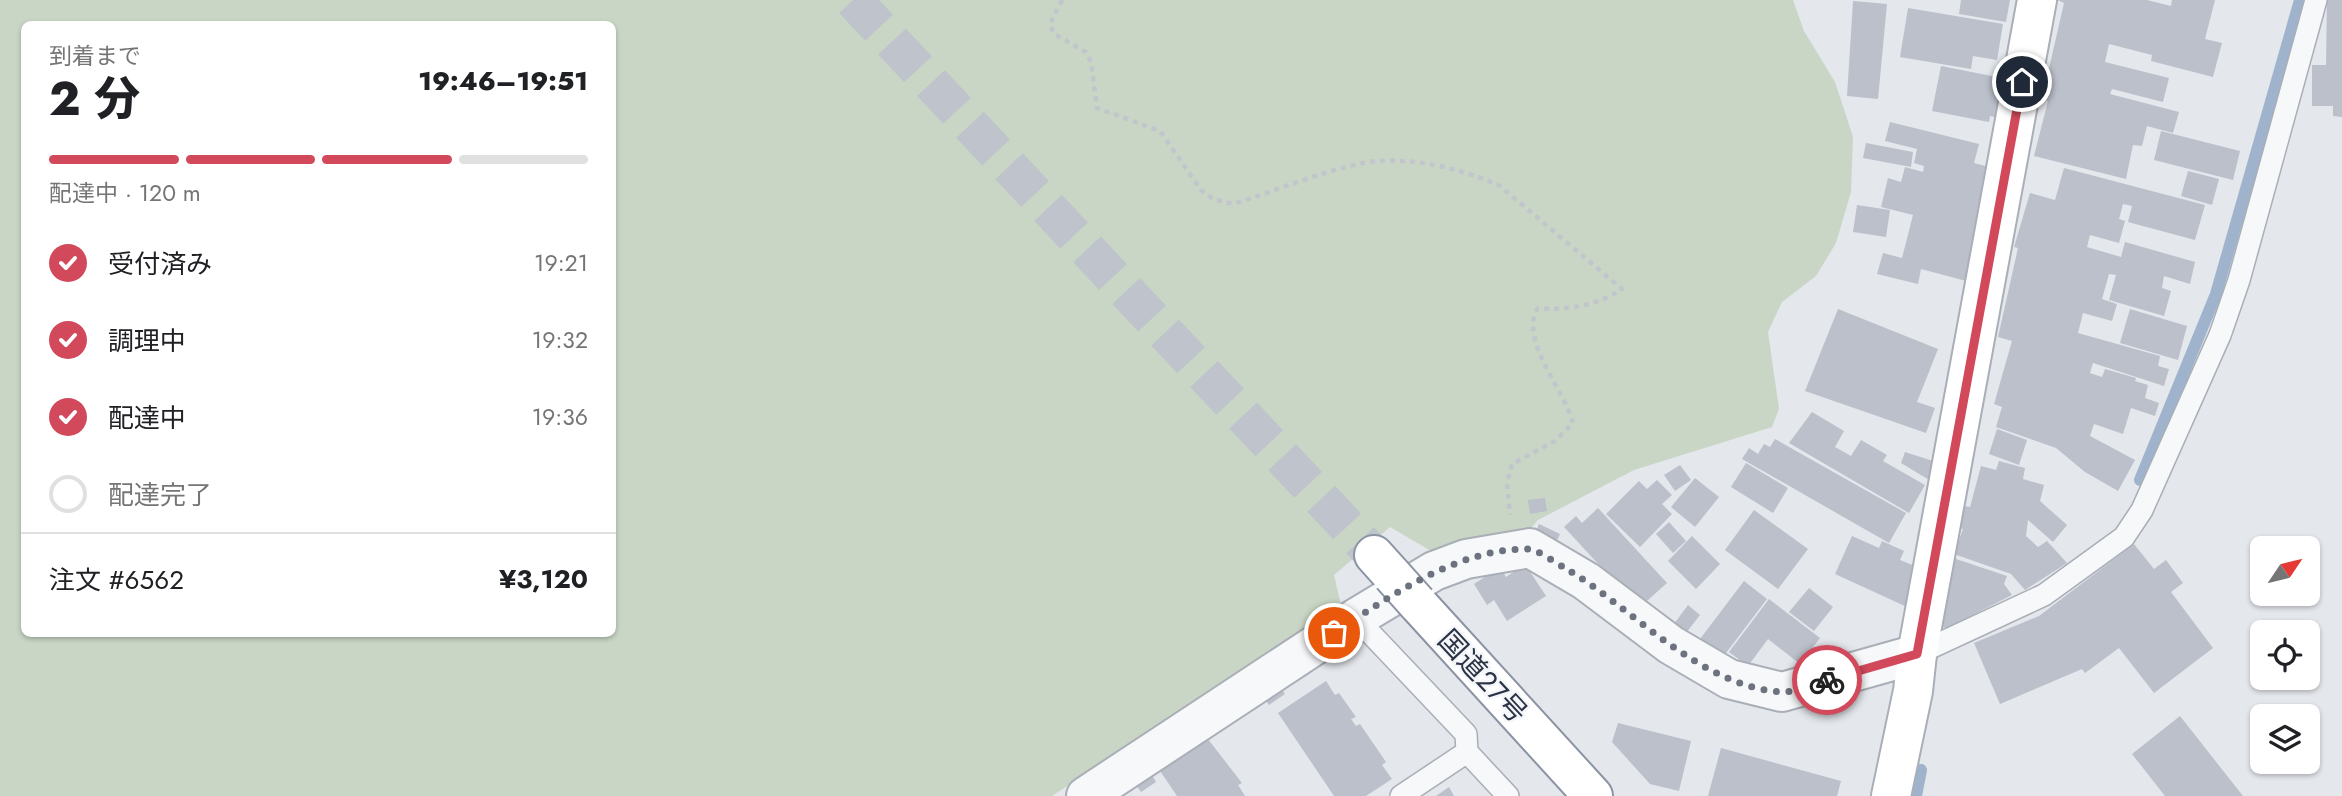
<!DOCTYPE html>
<html lang="ja">
<head>
<meta charset="utf-8">
<style>
	body { margin:0; font-family:Jost,"Noto Sans JP",sans-serif; background:#f2f2f2; color:#202124; height:100vh; display:flex; flex-direction:column; font-size:26px; white-space:nowrap }
	* { box-sizing:border-box; margin:0 }
	p { font-size:23px; color:#757577 }
	.icon { flex:none; width:38px; height:38px; fill:none; stroke:currentColor; stroke-width:2; stroke-linecap:round; stroke-linejoin:round }
	.map { position:relative; flex:1; overflow:hidden }
	.side { position:absolute; left:21px; top:21px; width:595px; height:616px; display:flex; flex-direction:column; background:#fff; border-radius:10px; box-shadow:0 2px 5px #0004 }
	.side>* { flex:none }
	.needle { width:46px; rotate:55deg }
	.controls { position:absolute; left:2250px; top:536px; display:grid; gap:14px }
	.controls a { display:grid; place-items:center; width:70px; height:70px; border-radius:10px; background:#fff; box-shadow:0 2px 5px #0004; font-size:35px }
	.pin { position:absolute; display:grid; place-items:center; width:60px; height:60px; color:#fff; margin:-30px; border:4px solid #fff; border-radius:50%; box-shadow:0 2px 7px #0007 }
	.courier { position:absolute; display:grid; place-items:center; width:70px; height:70px; margin:-35px; border:5px solid #d1495b; border-radius:50%; background:#fff; color:#222; box-shadow:0 2px 9px #0007 }
	.headline em { font-style:normal; font-weight:800 }
	.headline div { display:flex; flex-direction:column-reverse }
	.headline { display:flex; align-items:center; justify-content:space-between; height:119px; padding:0 28px }
	h1 { font-size:46px; font-weight:800; line-height:52px }
	.bar { display:grid; grid-template-columns:repeat(4,1fr); gap:10px 7px; align-content:center; height:84px; padding:0 28px }
	.bar i { height:9px; border-radius:5px; background:#e0e0e0 }
	.bar .active { background:#d1495b }
	.bar p { grid-column:span 4 }
	.line { display:flex; align-items:center; gap:18px; padding:0 28px; border-top:2px solid #e0e0e0 }
	.line div { flex:1 }
	ol { padding:0 28px; list-style:none }
	li { display:flex; align-items:center; gap:21px; height:77px }
	li p { margin-inline-start:auto }
	li .icon { padding:7px; border-radius:50%; background:#d1495b; color:#fff; stroke-width:4 }
	li:last-child { color:#757577 }
	li i { width:38px; height:38px; border:4px solid #e0e0e0; border-radius:50% }
	.map>svg:first-child { display:block }
</style>
</head>
<body>
<div class="map">
<svg width="2342" height="796" viewBox="0 0 2342 796">
	<rect width="100%" height="100%" fill="#e4e7ec"/>
	<path fill="#c9d6c5" fill-rule="evenodd" d="M0,0H1793L1804,31L1835,82L1853,137L1851,192L1836,243L1816,276L1782,302L1768,332L1779,409L1772,427L1634,470L1538,520L1524,536L1438,555L1390,527L1334,575L1341,605L1052,796H0ZM24,24H612V634H24Z"/>
	<g fill="none" stroke-linecap="round" stroke-linejoin="round">
		<path stroke="#9fb4cc" stroke-width="12" d="M2140,480L2216,294L2300,0
			M1916,796L1921,770"/>
	</g>
	<path fill="#bbc0ca" d="M1961,0H2010L2006,22L1959,14Z
		M2057,0H2147L2171,6L2172,0H2215L2205,39L2222,43L2213,77L2151,61L2152,55L2109,44L2105,62L2169,78L2163,102L2112,89L2110,94L2179,112L2173,133L2147,126L2142,146L2133,145L2126,179L2034,156L2048,101L2042,99L2064,3Z
		M2327,0H2342V117L2333,116V106H2312V65H2326Z
		M1853,1L1887,4L1878,99L1847,96Z
		M1908,8L2003,24L1997,60L1973,56L1971,69L1900,57Z
		M1941,66L2002,78L1995,117L1990,116L1989,122L1932,111Z
		M1890,122L1979,144L1974,163L1993,168L1981,195L1989,196L1970,282L1921,269L1918,284L1877,274L1883,253L1902,258L1913,215L1881,207L1888,178L1901,182L1905,167L1923,172L1924,166L1914,163L1917,149L1885,141Z
		M2161,131L2240,151L2233,180L2154,160Z
		M1866,143L1913,152L1911,167L1863,158Z
		M2064,168L2205,205L2195,240L2128,222L2132,206L2123,204L2119,219L2125,221L2119,243L2090,235L2087,247L2121,257L2125,242L2195,262L2190,284L2164,276L2162,288L2171,291L2164,316L2109,300L2116,275L2109,274L2102,299L2117,304L2112,321L2083,313L2078,333L2160,356L2158,366L2169,369L2164,386L2093,363L2090,373L2102,377L2105,369L2136,378L2135,381L2148,385L2145,398L2159,403L2155,416L2131,408L2123,434L2094,424L2090,436L2135,460L2118,491L2085,472L2056,448L1996,427L2002,407L1994,404L2012,341L1998,337L2018,248L2014,247L2030,193L2055,200Z
		M2188,171L2219,179L2212,205L2181,196Z
		M1857,205L1890,210L1886,237L1853,232Z
		M1838,309L1938,349L1917,402L1935,408L1926,433L1805,391Z
		M2130,309L2187,326L2178,360L2120,343Z
		M1812,412L1844,431L1835,447L1851,456L1861,440L1887,455L1883,461L1925,485L1909,513L1789,443Z
		M1997,429L2027,440L2019,465L1989,454Z
		M1775,439L1906,513L1889,543L1742,459L1749,448L1758,454L1764,444L1770,447Z
		M1905,452L1936,462L1931,481L1901,463Z
		M1999,461L2025,468L2023,479L2044,485L2040,501L2067,525L2053,542L2028,520L2026,536L2038,547L2047,541L2067,563L2025,590L2011,574L1954,554L1963,529L1959,528L1964,506L1970,507L1981,466L1996,470Z
		M1746,463L1788,488L1773,513L1731,487Z
		M1680,465L1691,480L1675,491L1664,475Z
		M1695,478L1719,497L1695,527L1671,507Z
		M1657,480L1672,495L1662,504L1672,514L1640,547L1606,514L1639,481L1647,489Z
		M1545,498L1547,511L1530,514L1528,500Z
		M1598,508L1667,583L1639,608L1564,527L1576,516L1582,523Z
		M1754,510L1808,549L1778,589L1725,550Z
		M1669,522L1686,541L1673,553L1656,534Z
		M1539,524L1560,534L1553,549L1533,539Z
		M1692,536L1720,564L1696,589L1668,561Z
		M1852,536L1879,548L1882,541L1904,551L1900,560L1915,566L1907,607L1835,574Z
		M2134,544L2154,569L2166,560L2183,583L2171,592L2213,648L2154,693L2119,648L2085,673L2082,669L2000,704L1974,643L2039,616Z
		M1953,558L2007,576L2004,584L2012,595L1947,628L1939,626Z
		M1525,564L1546,596L1507,621L1494,600L1487,605L1474,584L1500,567L1506,577Z
		M1744,581L1767,599L1723,657L1700,639Z
		M1809,588L1833,607L1814,631L1789,612Z
		M1769,599L1820,638L1800,664L1768,639L1748,666L1729,652Z
		M1688,605L1700,615L1683,637L1671,628Z
		M1326,681L1335,695L1339,693L1356,717L1351,719L1356,726L1360,724L1386,762L1382,765L1392,779L1366,796H1334L1278,713Z
		M1279,685L1285,694L1269,705L1263,696Z
		M2180,716L2243,796H2165L2132,754Z
		M1618,723L1691,741L1679,791L1650,784L1612,742Z
		M1204,734L1242,783L1238,785L1245,796H1177L1156,765Z
		M1721,748L1841,781L1837,796H1708Z
		M1150,771L1156,782L1141,792L1134,782Z
		M1449,787L1454,796H1436Z"/>
	<g fill="none" stroke-linecap="round" stroke-linejoin="round">
		<path stroke="#bfc3cb" stroke-width="38" stroke-dasharray="38 19" stroke-linecap="butt" d="M853,0L1374,555"/>
		<g stroke="#a9aeb7" stroke-width="24">
			<path id="lane" d="M1356,618L1466,734L1467,752
				M1917,654L2044,595L2124,537L2142,510L2220,335L2239,280L2316,0
				M1401,796L1467,752L1508,796"/>
		</g>
		<g stroke="#a9aeb7" stroke-width="42">
			<path id="street" d="M1086,796L1356,618L1434,571L1466,559L1530,548L1586,581L1671,645L1729,679L1782,692L1917,654"/>
		</g>
		<g stroke="#a9aeb7" stroke-width="42">
			<path id="secondary" d="M1891,796L1913,691L1917,654L2037,0"/>
		</g>
		<g stroke="#8b94a3" stroke-width="42">
			<path id="highway" d="M1374,555L1392,575
				M1417,603L1593,796"/>
		</g>
		<path stroke="#c2c5cb" stroke-width="4.5" stroke-dasharray="5 5" stroke-linecap="butt" d="M1062,0L1050,24L1054,34L1086,52L1091,62L1097,108L1160,131L1201,190L1213,199L1233,204C1276,191 1319,172 1363,163C1406,155 1461,168 1500,186L1622,289C1595,307 1568,309 1537,309C1520,342 1564,389 1573,423L1555,441L1512,464L1507,483L1510,515"/>
		<use href="#lane" stroke="#f7f8fa" stroke-width="21"/>
		<use href="#street" stroke="#f7f8fa" stroke-width="38"/>
		<use href="#secondary" stroke="#fff" stroke-width="38"/>
		<use href="#highway" stroke="#fff" stroke-width="38"/>
		<g stroke="#8b94a3" stroke-width="42" stroke-linecap="butt">
			<path id="highway-bridge" d="M1392,575L1417,603"/>
		</g>
		<use href="#highway-bridge" stroke="#fff" stroke-width="38"/>
	</g>
	<g fill="none" stroke-linecap="round" stroke-linejoin="round">
		<path stroke="#6c737f" stroke-width="7" stroke-dasharray="0 12.6" d="M1334,633C1390,596 1457,549 1527,549C1538,549 1555,563 1565,568C1634,609 1696,684 1780,692C1794,693 1813,684 1827,680"/>
		<path stroke="#d1495b" stroke-width="9" d="M1827,680L1917,654L2022,82"/>
	</g>
	<g text-anchor="middle" stroke-width="5" stroke-linejoin="round" paint-order="stroke">
		<g font-size="28" fill="#2b3445" stroke="#f4f6f9">
			<text transform="translate(1483 676) rotate(47)" y="10">国道27号</text>
		</g>
	</g>
</svg>
<div class="controls">
<a><svg class="needle" viewBox="-14 -14 28 28"><path d="M0-13l5 13h-10z" fill="#e53935"/><path d="M0 13l5-13h-10z" fill="#757577"/></svg></a>
<a><svg class="icon" aria-label="locate" viewBox="0 0 24 24"><circle cx="12" cy="12" r="6"/><path d="M12 2v4M12 18v4M2 12h4M18 12h4"/></svg></a>
<a><svg class="icon" aria-label="layers" viewBox="0 0 24 24"><path d="M12 4l9 5-9 5-9-5zM3 14l9 5 9-5"/></svg></a>
</div>
<div class="pin" style="left:1334px;top:633px;background:#ea580c"><svg class="icon" aria-label="bag" viewBox="0 0 24 24"><path d="M5 8h14l-1 12H6zM9 8a3 3 0 0 1 6 0"/></svg></div>
<div class="pin" style="left:2022px;top:82px;background:#1f2937"><svg class="icon" aria-label="home" viewBox="0 0 24 24"><path d="M3 11l9-7 9 7M6 9v11h12V9"/></svg></div>
<div class="courier" style="left:1827px;top:680px"><svg class="icon" aria-label="bike" viewBox="0 0 24 24"><circle cx="6" cy="16" r="4"/><circle cx="18" cy="16" r="4"/><path d="M6 16l4-8h5l3 8M10 8l3 8H6M13 5h3"/></svg></div>
<section class="side">
<div class="headline"><div><h1>2 分</h1><p>到着まで</p></div><em>19:46–19:51</em></div>
<div class="bar"><i class="active"></i><i class="active"></i><i class="active"></i><i></i><p>配達中 · 120 m</p></div>
<ol>
<li><svg class="icon" aria-label="check" viewBox="0 0 24 24"><path d="M5 12l5 5 9-10"/></svg>受付済み<p>19:21</p></li>
<li><svg class="icon" aria-label="check" viewBox="0 0 24 24"><path d="M5 12l5 5 9-10"/></svg>調理中<p>19:32</p></li>
<li><svg class="icon" aria-label="check" viewBox="0 0 24 24"><path d="M5 12l5 5 9-10"/></svg>配達中<p>19:36</p></li>
<li><i></i>配達完了</li>
</ol>
<div class="line" style="height:91px"><div>注文 #6562</div><b>¥3,120</b></div>
</section>
</div>
</body>
</html>
